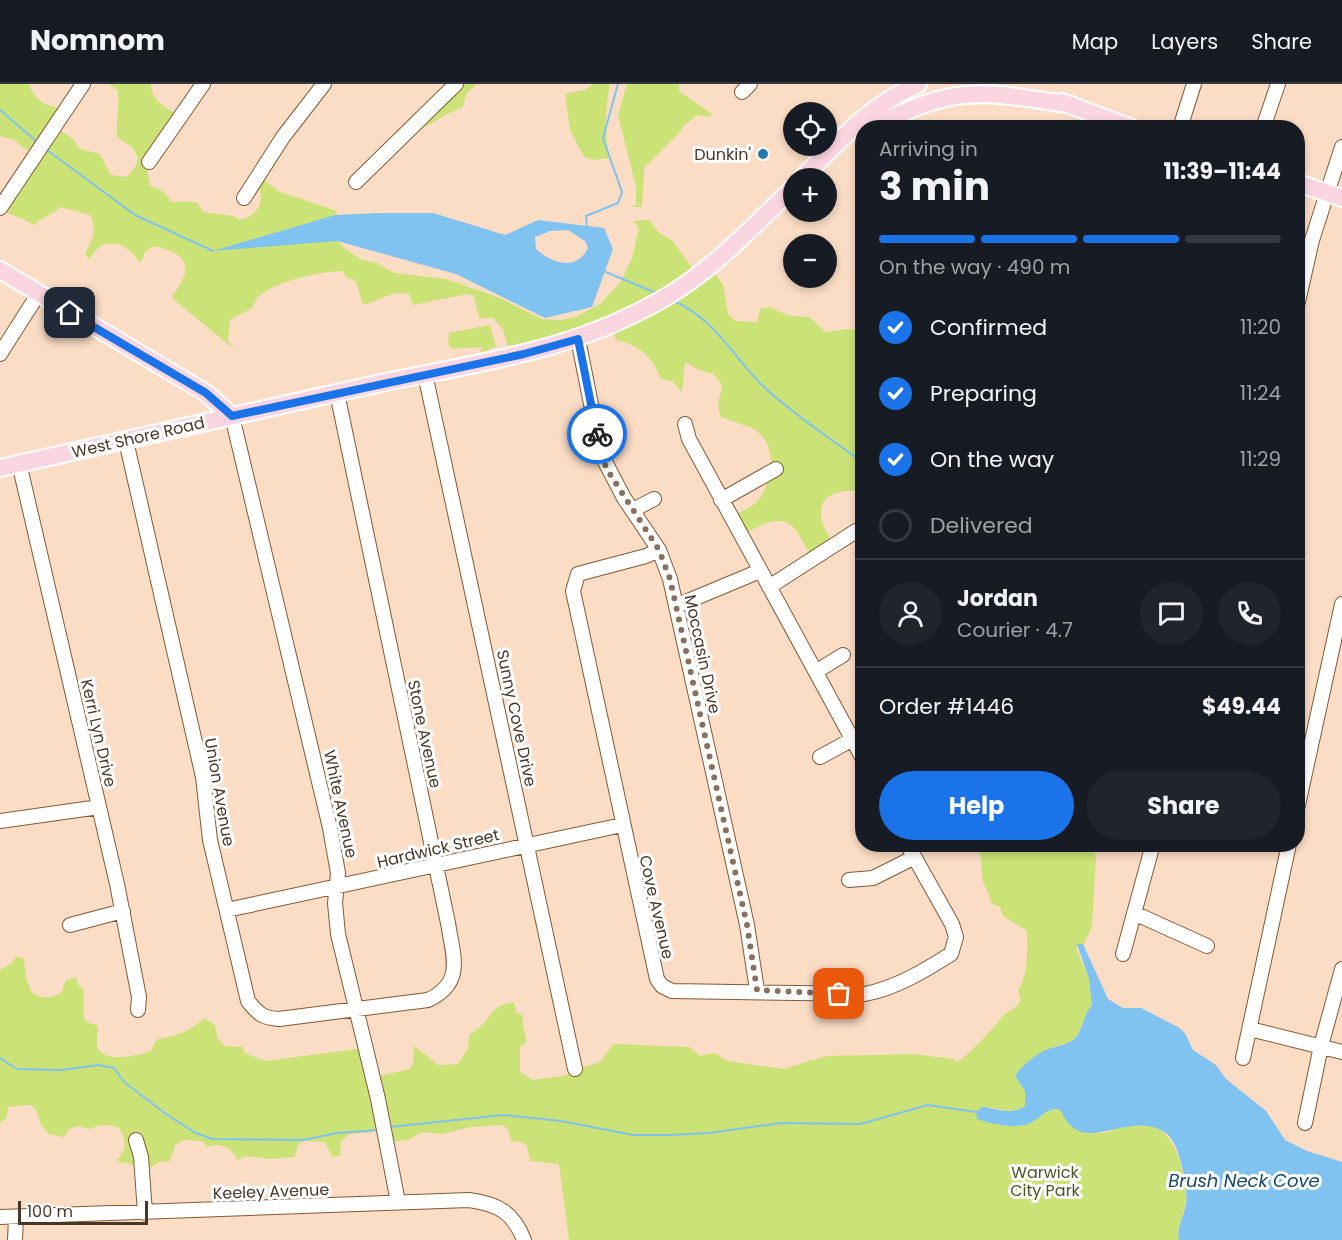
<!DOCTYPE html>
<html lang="en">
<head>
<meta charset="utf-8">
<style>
	body { margin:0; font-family:Poppins,sans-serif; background:#20242c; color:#f1f3f6; height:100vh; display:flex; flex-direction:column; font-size:22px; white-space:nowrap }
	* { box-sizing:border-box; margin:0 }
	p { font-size:20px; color:#9ea1a6 }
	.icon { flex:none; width:33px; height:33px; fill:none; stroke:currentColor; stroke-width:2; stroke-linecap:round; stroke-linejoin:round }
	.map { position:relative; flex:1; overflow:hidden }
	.side { position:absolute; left:855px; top:36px; width:450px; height:732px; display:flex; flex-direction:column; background:#171b24; border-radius:24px; box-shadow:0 3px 9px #0003 }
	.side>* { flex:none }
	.buttons { position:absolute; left:783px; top:18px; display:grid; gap:12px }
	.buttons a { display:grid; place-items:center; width:54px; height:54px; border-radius:50%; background:#171b24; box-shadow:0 3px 9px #0003; font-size:30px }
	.scale { position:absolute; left:18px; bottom:15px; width:130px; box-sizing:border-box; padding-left:6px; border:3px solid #4a3626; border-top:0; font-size:16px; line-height:21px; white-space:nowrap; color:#4a3626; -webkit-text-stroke:4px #fff; paint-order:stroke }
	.pin { position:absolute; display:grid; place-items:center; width:51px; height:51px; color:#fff; margin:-26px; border-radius:12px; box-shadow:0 3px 9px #0006 }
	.courier { position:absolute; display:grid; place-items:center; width:60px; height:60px; margin:-30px; border:4px solid #1a73e8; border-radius:50%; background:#fff; color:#222; box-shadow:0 2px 8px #0007 }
	.head em { font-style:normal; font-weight:700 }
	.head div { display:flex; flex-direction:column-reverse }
	.head { display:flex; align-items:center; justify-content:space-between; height:102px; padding:0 24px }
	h1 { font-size:39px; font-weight:700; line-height:45px }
	.bar { display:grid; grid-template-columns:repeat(4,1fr); gap:9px 6px; align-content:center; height:72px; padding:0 24px }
	.bar i { height:8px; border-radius:4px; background:#363941 }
	.bar .on { background:#1a73e8 }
	.bar p { grid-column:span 4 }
	.line { display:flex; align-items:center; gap:15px; padding:0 24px; border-top:2px solid #363941 }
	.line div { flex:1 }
	.round { display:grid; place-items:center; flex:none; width:63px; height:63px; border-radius:32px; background:#20242c }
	ol { padding:0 24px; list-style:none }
	li { display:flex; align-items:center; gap:18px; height:66px }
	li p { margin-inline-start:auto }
	li .icon { padding:6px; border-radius:50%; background:#1a73e8; color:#fff; stroke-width:4 }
	li:last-child { color:#9ea1a6 }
	li i { width:33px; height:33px; border:3px solid #363941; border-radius:50% }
	.action { display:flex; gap:12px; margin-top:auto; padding:12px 24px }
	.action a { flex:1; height:69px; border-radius:36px; background:#1a73e8; color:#fff; font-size:24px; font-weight:700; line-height:69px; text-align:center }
	.action a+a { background:#20242c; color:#f1f3f6 }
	header { display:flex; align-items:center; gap:36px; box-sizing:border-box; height:84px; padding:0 30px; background:#171b24; border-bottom:2px solid #363941 }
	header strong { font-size:28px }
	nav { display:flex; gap:33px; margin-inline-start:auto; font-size:21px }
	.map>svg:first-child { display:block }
</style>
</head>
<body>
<header>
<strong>Nomnom</strong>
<nav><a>Map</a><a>Layers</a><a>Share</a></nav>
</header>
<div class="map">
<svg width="1342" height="1156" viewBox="0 0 1342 1156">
	<rect width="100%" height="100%" fill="#fbdcc5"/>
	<path fill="#cae276" d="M0,0H29C36,19 46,22 66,25L55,43L72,54L80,65L100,70L111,91L127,93L136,82L138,74L133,64L117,53C116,36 119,23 118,6L108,0H151C152,19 168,25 183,33L147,84L150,102L163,107L172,118H197L203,128L233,132L240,136C258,131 267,116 256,99L262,94L278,107L337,127L331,150L344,164L362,176L377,179L395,189L446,195L500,214L542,235L561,236L576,233L600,220L620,199L632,174L639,144L633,137L649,136L659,149L673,157L698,192L714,188L723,201L728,230L736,237L757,238L761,224L769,223L790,232L809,233L826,248L847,245L862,247V408C844,404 818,409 821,432C822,443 830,453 835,463L813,477C793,439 791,425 747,448L731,432C739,428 750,425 756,418C773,400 779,361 755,346C745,340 728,337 720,332L718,320L722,302L714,290L701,287L685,278L682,309L674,298L661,295C653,273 638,260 616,256L612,244L511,274L503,245L493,234H479L474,212L467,210L413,221L409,210C386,206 382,218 363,220L355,196L347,194L342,187C321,187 256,200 252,224L230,236L228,256L234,265L173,215L172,212C195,183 188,170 154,162L145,168L142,177H138C133,165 111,152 98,164C94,167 93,172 89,175L85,170C92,156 98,146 90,131L61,123C52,131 42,133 34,141C24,134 13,133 2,126L33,71L14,56L0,52Z
		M448,0H477L467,9L462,24C445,29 435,39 418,46Z
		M593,0H610C605,25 605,49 609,74L595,76L584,73L570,46L565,10L585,6Z
		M627,0H678L680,8L712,30L710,33L697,31L682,43V46L644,84L642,123H632L636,120V103L618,31Z
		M490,241L496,263L490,264V266L480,268L482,263L452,265L448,259L449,249Z
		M969,761H1089L1096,772L1092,842L1084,860L1076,864L1089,895L1092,922C1083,931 1083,947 1074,955C1067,961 1057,961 1048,965C1036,970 1022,981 1015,992L1025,1007V1022C1013,1030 1003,1026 990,1023L985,1038C1000,1039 1015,1046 1030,1039C1042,1034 1045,1024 1060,1025L1068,1039C1078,1042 1089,1048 1100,1049C1111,1049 1120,1042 1131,1040C1172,1034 1181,1075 1186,1106C1189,1124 1175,1140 1179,1156H569L559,1080L530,1077L527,1062L522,1058L511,1057L508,1045L502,1041L471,1043L442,1050L422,1048L408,1056L390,1058L384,1047L350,1050L341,1057L340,1072L332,1073L325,1058L305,1057L298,1060L295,1073L270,1075L246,1072L237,1076C232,1063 220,1058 207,1063L202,1057L184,1056L175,1061L170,1077L159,1078L148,1085L116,1077C127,1067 127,1056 119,1044C108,1041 101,1039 91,1045L78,1042L69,1045L64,1053L49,1050L41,1041L35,1024L30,1021L8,1023L7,1033L0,1039V886L12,879L16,872L24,875L26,894L32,909L40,913H51L61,909L66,896L76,893L79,902L84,905L83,926L85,937L98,942C98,949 95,961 99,966C108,979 139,971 151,967L157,955C175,953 192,946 204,934L215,941L217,953L225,962L242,963L245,969L265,977L365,964L375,993L410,985L413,979L414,962L438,981L458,980L468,965L469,951C493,938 485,923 514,918L516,928L523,932C521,942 527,949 526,959L520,962V988L533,996L575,990L577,985L600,978L613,960L689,963L700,972L714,969L728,977L783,985L826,972L914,970L952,975L958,978C976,964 989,949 1003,932C1009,926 1016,925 1021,917L1018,907C1029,888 1027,869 1027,847L1003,832L1000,823L991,819C990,809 982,799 982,792C981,777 983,772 974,761Z"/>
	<path fill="#80c3f0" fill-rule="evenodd" d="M379,129H433L505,151L538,136L604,144L613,165L592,223L545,234L456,190L337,157L213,167L335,131ZM568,146L585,157L588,164C577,188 551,179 536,165L535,153L550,147Z
		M1077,860H1083L1108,915L1123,924H1141L1178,943L1185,949L1193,966L1216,981L1226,995L1266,1027L1285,1056L1307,1067L1342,1078V1156H1179C1176,1144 1184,1132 1186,1120C1189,1105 1179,1059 1167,1050C1134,1025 1092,1066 1069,1040C1065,1036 1063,1029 1059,1025C1045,1024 1042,1034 1030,1039C1015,1046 992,1040 977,1035L976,1028L982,1023C997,1024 1011,1032 1025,1022V1007L1015,992C1022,981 1036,970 1048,965C1057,962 1067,961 1074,955C1083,947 1083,931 1092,921L1089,895Z"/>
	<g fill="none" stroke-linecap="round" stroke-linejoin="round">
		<path stroke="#80c3f0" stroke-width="2" d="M0,26L36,57
			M47,66L135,131L213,167
			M587,144L586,132L618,119L622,108L603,54L618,0
			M606,188L656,209
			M672,216C717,236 732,272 764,303C794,331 830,354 862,378
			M0,974L17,985L62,986L98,981L114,984L124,998L166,1030L194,1048L212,1055L303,1056L337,1049L378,1046
			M390,1043L503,1031L561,1037L633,1051H669L709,1049L781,1039L860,1040L928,1021L976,1028"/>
		<g stroke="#845935" stroke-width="16">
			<path id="minor" d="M742,8L750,0
				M1180,44L1194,0
				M1263,44L1278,0
				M149,78L203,0
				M356,98L456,0
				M244,114L283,53L324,0
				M0,124L83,0
				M1298,218L1312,156L1342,63
				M578,255L601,370L624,414L659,466L670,495L747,841L757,906
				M0,270L39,209
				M425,290L575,985
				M232,332L330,744L338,789L335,819L338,850L378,1015L398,1118
				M685,340L689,355L862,673
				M126,357L203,693L210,756L248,917C258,930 263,934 279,935L428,916C465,899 453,872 448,839L337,309
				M19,379L117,800L139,913L138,926
				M721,416L776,385
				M633,426L654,415
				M659,466L646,472L578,490L573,507L657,895L662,902L672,907L865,910C896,904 924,887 951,870L956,853L952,840L907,760
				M769,503L856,447
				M676,522L760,487
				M817,587L843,571
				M820,673L853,655
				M1298,721L1342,520
				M0,737L99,723
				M849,796L873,794L913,774
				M227,826L622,741
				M1134,829L1207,862
				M70,841L123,827
				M1123,870L1153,760
				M1250,945L1342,968
				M1243,974L1289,760
				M1305,1039L1321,962L1342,885
				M136,1056L141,1073L145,1129
				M0,1133L469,1116C498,1120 513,1128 524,1156
				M15,1156L16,1133"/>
		</g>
		<g stroke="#fff" stroke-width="20">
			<path id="major" d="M1062,18L1132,44
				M872,44C954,0 982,7 1072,21
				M802,94C842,55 866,24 918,0
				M1298,99L1342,114
				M0,186L206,309L232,332
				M0,384C124,356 248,328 372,301C478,278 571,269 666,213C714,185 754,141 794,103"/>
		</g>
		<use href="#minor" stroke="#fff" stroke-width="14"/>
		<use href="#major" stroke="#fbd6e1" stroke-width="16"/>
	</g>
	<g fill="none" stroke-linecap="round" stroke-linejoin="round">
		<path stroke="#88705e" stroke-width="6" stroke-dasharray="0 10.8" d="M597,350L606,384L659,466L670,495L747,841L757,906L839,910"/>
		<path stroke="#1a73e8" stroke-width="8" d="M70,229L206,309L232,332L524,270L578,255L597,350"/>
	</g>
	<circle fill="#2578a9" stroke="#fff" stroke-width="2" cx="763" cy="70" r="6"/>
	<g text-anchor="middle" stroke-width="6" stroke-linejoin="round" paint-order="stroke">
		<g font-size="16" fill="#4a3626" stroke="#fff" text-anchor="end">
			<text x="751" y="76">Dunkin'</text>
		</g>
		<g font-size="16" fill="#4a3626" stroke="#fff">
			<text transform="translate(138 353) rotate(-13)" y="6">West Shore Road</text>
			<text transform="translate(703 570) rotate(78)" y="6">Moccasin Drive</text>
			<text transform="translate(517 634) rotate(78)" y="6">Sunny Cove Drive</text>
			<text transform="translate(99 649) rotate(77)" y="6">Kerri Lyn Drive</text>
			<text transform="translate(425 650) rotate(78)" y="6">Stone Avenue</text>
			<text transform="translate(220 708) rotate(80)" y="6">Union Avenue</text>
			<text transform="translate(341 720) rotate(78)" y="6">White Avenue</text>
			<text transform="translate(438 764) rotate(-13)" y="6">Hardwick Street</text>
			<text transform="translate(657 823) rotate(77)" y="6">Cove Avenue</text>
			<text transform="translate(271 1107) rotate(-2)" y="6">Keeley Avenue</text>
		</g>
		<g font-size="16" fill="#4b5623" stroke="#fff">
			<text x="1045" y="1094">Warwick<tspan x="1045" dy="18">City Park</tspan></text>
		</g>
		<g font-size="18" font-style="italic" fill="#164968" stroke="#fff">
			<text x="1244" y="1103">Brush Neck Cove</text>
		</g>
	</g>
</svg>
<div class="buttons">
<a><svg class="icon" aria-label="locate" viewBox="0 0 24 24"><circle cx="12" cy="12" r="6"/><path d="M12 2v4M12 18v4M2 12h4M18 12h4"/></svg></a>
<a>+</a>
<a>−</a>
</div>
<div class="scale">100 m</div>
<div class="pin" style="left:839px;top:910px;background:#ea580c"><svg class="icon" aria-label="bag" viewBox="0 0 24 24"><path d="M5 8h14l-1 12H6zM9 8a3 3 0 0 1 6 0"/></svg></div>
<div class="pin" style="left:70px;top:229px;background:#1f2937"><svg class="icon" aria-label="home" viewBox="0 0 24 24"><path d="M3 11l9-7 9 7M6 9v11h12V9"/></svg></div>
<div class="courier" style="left:597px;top:350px"><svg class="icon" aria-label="bike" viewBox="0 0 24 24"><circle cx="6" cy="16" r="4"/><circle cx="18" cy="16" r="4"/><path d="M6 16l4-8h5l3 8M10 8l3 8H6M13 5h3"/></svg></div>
<section class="side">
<div class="head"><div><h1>3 min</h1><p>Arriving in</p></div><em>11:39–11:44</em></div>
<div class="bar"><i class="on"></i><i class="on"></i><i class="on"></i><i></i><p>On the way · 490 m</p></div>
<ol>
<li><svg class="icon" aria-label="check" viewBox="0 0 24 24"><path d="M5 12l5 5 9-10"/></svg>Confirmed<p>11:20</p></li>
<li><svg class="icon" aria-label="check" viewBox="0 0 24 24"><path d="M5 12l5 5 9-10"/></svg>Preparing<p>11:24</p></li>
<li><svg class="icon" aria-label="check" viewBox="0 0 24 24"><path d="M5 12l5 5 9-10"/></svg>On the way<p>11:29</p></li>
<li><i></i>Delivered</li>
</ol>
<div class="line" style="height:108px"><a class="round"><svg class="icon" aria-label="person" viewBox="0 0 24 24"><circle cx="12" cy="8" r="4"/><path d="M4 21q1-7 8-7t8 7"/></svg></a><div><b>Jordan</b><p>Courier · 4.7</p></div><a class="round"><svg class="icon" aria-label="chat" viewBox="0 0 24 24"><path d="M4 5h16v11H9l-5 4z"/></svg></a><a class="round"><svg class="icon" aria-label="phone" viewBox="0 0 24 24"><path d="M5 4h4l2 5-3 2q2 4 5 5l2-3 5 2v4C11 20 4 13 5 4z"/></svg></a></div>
<div class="line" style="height:78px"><div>Order #1446</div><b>$49.44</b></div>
<div class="action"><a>Help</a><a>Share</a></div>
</section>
</div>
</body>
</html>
